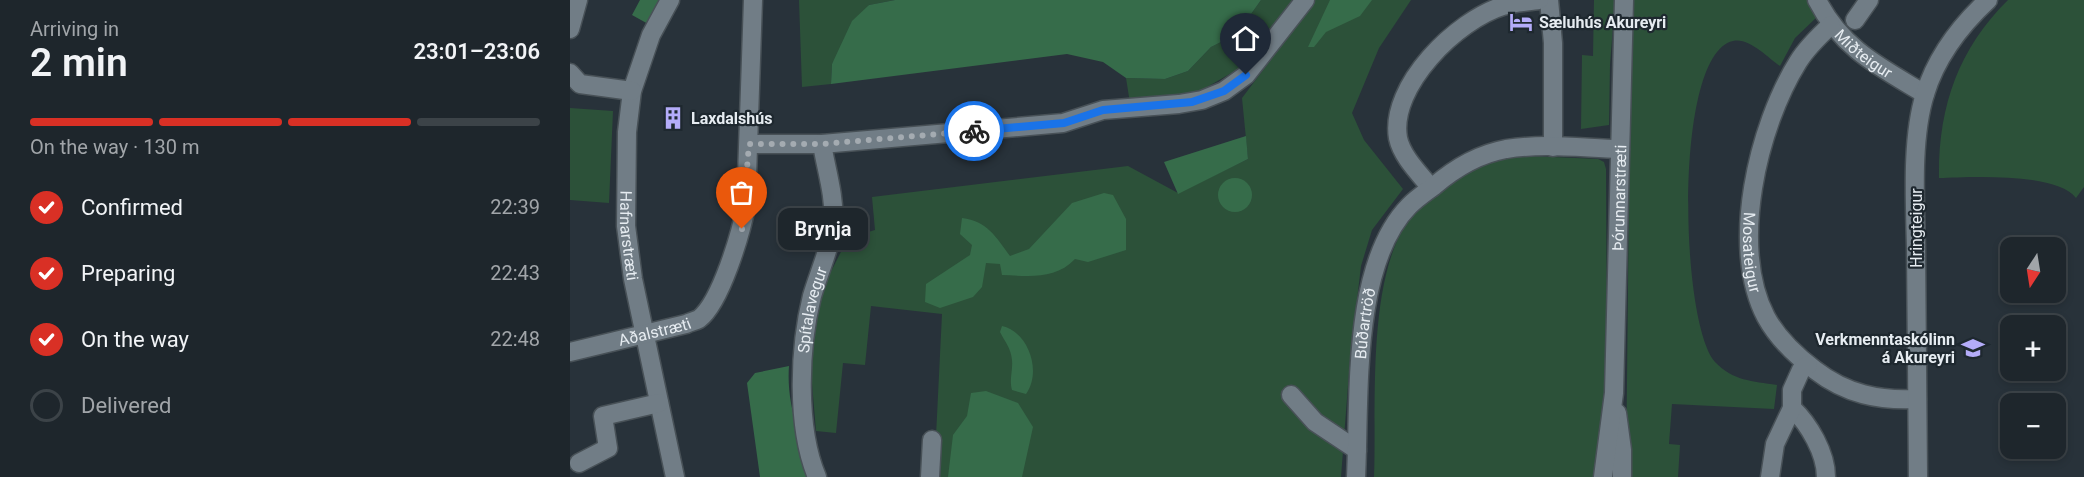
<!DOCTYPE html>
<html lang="en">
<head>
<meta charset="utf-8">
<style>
	body { margin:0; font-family:Roboto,sans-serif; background:#2b3238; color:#f1f3f6; height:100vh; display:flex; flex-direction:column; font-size:22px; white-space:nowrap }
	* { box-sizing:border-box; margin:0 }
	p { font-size:20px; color:#a1a5a9 }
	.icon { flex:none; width:33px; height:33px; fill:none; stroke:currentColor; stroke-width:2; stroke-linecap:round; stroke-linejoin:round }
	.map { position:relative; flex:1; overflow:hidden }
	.side { display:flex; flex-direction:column; background:#1e262c; width:570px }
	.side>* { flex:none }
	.needle { width:39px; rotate:192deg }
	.controls { position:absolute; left:1430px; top:237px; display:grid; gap:12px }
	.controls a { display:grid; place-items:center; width:66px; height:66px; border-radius:12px; background:#1e262c; box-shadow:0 3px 9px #0003,0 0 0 2px #3c4348; font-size:30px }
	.pin { position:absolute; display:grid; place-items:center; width:51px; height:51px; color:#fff; margin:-62px -26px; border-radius:50% 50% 50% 0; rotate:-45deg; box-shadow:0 0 6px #0007 }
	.pin .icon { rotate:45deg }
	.courier { position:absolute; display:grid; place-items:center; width:60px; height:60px; margin:-30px; border:4px solid #1a73e8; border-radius:50%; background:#fff; color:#222; box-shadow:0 2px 8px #0007 }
	.bubble { position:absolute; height:42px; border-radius:12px; background:#1e262c; box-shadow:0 3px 9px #0003,0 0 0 2px #3c4348; font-size:20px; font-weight:600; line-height:42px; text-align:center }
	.summary em { font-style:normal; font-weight:600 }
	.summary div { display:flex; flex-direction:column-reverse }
	.summary { display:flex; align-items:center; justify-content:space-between; height:102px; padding:0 30px }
	h1 { font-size:39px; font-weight:600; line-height:45px }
	.bar { display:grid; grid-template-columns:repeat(4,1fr); gap:9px 6px; align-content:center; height:72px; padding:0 30px }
	.bar i { height:8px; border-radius:4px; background:#3c4348 }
	.bar .selected { background:#d93025 }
	.bar p { grid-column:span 4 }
	ol { padding:0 30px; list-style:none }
	li { display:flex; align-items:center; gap:18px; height:66px }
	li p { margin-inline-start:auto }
	li .icon { padding:6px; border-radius:50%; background:#d93025; color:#fff; stroke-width:4 }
	li:last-child { color:#a1a5a9 }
	li i { width:33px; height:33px; border:3px solid #3c4348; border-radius:50% }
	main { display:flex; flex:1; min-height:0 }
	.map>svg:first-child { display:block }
</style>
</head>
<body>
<main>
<section class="side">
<div class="summary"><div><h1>2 min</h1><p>Arriving in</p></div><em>23:01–23:06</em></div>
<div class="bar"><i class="selected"></i><i class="selected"></i><i class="selected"></i><i></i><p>On the way · 130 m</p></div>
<ol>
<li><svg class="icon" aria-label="check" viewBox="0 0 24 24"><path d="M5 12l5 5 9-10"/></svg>Confirmed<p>22:39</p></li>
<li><svg class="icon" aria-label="check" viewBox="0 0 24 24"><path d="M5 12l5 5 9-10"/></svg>Preparing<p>22:43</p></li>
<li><svg class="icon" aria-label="check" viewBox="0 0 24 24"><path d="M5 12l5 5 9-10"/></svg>On the way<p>22:48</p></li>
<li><i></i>Delivered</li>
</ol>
</section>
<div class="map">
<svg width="1514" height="477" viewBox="0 0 1514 477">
	<rect width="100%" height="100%" fill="#28323a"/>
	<path fill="#2c5139" d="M229,0H325L299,5L262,64L261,84L232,87Z
		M691,0H729L670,68L625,94L560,103L556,78L595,79L618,71L641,47L667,34Z
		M742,0H841L809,48L782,113L794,140L833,189L802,230L791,266L780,359L771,477H364L372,314L301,306L295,365L273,363L266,433L246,431L240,360L245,303L278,238L305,230L302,197L558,166L608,193L678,159L672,98L730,21Z
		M1024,0H1045L1040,65L1039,125L1011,129L1012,55L1023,56Z
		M1061,0H1241L1249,15L1225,38L1210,66C1198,58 1179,37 1163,41C1103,54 1110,323 1145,362C1163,381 1182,381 1207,385L1204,409L1102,404L1099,444L1110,445L1108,477H1056Z
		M1438,0H1514V187L1506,198C1487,172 1400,177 1369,178C1368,108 1388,49 1438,0Z
		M0,108L43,111L39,203L0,200Z
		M940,155L1028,159L1034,162L1036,169L1037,368L1024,477H804C807,406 794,259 850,207C857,200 867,194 875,188C884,181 894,170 905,166C916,161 928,159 940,155Z"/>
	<path fill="#366c4a" d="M70,0H94L80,25L62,15Z
		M325,0H691L667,34L641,47L618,71L595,79L556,78L533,62L497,54L261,84L262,64L282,21L299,5Z
		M760,0H802L790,16L756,32L744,47H738Z
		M676,136L678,159L608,194L594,162Z
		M648 195a17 17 0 1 1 34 0a17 17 0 1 1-34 0Z
		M534,193L543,195L556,219V250L518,262L505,259C485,280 459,276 432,275L430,264L416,263L412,287L403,297L370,308L355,302L356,284L400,255L402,245L390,234L392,218C417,221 426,237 440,256L459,249L502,203Z
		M432,326C459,332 472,372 456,394L442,390C439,379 443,371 442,360C441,348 435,342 430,332Z
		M219,366C216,405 231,440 243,477H190L177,383L185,373Z
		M416,391L448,403L463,427L452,477H378L383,435L397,416L401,393Z"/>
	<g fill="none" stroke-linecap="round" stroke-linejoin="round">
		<g stroke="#485157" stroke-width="21">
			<g id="minor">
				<path id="s1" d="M100,0L81,35L62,91L57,132L56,226L63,279L105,477"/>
				<path d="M979,0L983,43V147"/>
				<path id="s2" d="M1247,0C1272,49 1310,67 1355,94"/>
				<path d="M1285,20L1299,0"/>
				<path id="s3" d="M1261,25C1249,36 1236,49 1228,62C1188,126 1159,247 1196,317C1208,339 1225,355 1245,370C1276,394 1309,401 1347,399"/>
				<path d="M0,29L8,0"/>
				<path d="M0,73L10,84L62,91"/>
				<path d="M179,144H252L493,123L533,110L609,104L632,100L654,91L676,75L735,0"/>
				<path d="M861,188C850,174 832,157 828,138C819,86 887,20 933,6C944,2 958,2 969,0"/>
				<path id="s4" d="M0,352L116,324C120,322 125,321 129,319C151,302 171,233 176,206L183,0"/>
				<path d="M721,395L745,422L787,450"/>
				<path d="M1222,408C1239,424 1256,453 1256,477"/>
				<path d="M1047,413L1052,450V477"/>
				<path d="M9,463L38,448L33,416L89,403"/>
				<path id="s5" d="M247,477C226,427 229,348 242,296C249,272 261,247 263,221C265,196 256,169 252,144"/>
				<path d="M360,477L362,440"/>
				<path id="s6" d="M786,477C790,399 781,265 839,206C847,198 856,192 864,186C885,168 909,154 936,149C973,143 1012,148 1050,149"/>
				<path id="s7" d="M1033,477L1044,393L1054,0"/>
				<path d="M1200,477L1205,444L1222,408V390L1231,370L1238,365"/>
				<path d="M1348,477C1347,401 1347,325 1346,249C1345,201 1341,139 1355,94C1366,58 1391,25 1418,0"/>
			</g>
		</g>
		<use href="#minor" stroke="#717d86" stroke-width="18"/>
	</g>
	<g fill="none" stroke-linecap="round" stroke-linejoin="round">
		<path stroke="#a4abb1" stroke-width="6" stroke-dasharray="0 10.8" d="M172,229L179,144H252L404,131"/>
		<path stroke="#1a73e8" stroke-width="8" d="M404,131L494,123L533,110L622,102L654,91L676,75"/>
	</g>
	<defs>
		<g id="hotel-bare" transform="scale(1.8)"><path d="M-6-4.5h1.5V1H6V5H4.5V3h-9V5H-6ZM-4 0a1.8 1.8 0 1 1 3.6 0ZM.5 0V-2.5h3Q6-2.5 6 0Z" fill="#b4acf9" stroke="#1e282f" stroke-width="2.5" paint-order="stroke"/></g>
		<g id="building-bare" transform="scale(1.8)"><path d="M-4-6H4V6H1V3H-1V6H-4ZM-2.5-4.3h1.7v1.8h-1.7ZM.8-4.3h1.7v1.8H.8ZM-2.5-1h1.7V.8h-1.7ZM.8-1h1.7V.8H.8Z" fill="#b4acf9" stroke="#1e282f" stroke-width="2.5" paint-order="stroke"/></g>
		<g id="university-bare" transform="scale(1.8)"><path d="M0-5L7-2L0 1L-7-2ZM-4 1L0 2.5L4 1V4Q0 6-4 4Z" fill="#b4acf9" stroke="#1e282f" stroke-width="2.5" paint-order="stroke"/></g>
	</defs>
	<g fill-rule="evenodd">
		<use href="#hotel-bare" x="951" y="22"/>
		<use href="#building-bare" x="103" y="118"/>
		<use href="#university-bare" x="1403" y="348"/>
	</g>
	<g text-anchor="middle" stroke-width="4.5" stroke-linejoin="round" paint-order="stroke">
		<g font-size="16" font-weight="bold" fill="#e6ecf1" stroke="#1e282f" text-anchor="start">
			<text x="969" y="28">Sæluhús Akureyri</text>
			<text x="121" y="124">Laxdalshús</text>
			<text x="1385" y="345" text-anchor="end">Verkmenntaskólinn<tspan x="1385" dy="18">á Akureyri</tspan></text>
		</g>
		<g font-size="16" fill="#e6ecf1" stroke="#1e282f">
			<text dy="6" stroke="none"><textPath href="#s2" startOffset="72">Miðteigur</textPath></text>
			<text dy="6" stroke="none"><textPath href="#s7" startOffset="280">Þórunnarstræti</textPath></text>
			<text transform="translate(1346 228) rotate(-90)" y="6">Hringteigur</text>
			<text dy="6" stroke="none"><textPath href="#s1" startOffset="244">Hafnarstræti</textPath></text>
			<text dy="6" stroke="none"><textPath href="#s3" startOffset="249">Mosateigur</textPath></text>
			<text dy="6" stroke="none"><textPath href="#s5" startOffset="170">Spítalavegur</textPath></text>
			<text dy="6" stroke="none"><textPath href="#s6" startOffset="154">Búðartröð</textPath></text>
			<text dy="6" stroke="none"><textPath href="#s4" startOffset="87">Aðalstræti</textPath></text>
		</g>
	</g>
</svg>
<div class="controls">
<a><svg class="needle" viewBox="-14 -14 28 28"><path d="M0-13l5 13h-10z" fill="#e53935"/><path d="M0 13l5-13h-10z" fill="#a1a5a9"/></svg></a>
<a>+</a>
<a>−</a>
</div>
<div class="pin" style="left:172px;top:229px;background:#ea580c"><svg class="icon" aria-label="bag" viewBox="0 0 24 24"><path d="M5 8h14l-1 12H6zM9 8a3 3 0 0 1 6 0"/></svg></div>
<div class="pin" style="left:676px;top:75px;background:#1f2937"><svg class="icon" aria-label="home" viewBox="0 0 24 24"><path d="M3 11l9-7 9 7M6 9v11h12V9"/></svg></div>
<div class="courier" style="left:404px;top:131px"><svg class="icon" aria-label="bike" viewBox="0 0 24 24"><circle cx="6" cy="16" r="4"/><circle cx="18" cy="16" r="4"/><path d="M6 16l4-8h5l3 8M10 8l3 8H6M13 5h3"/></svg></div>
<div class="bubble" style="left:208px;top:208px;width:90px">Brynja</div>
</div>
</main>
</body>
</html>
